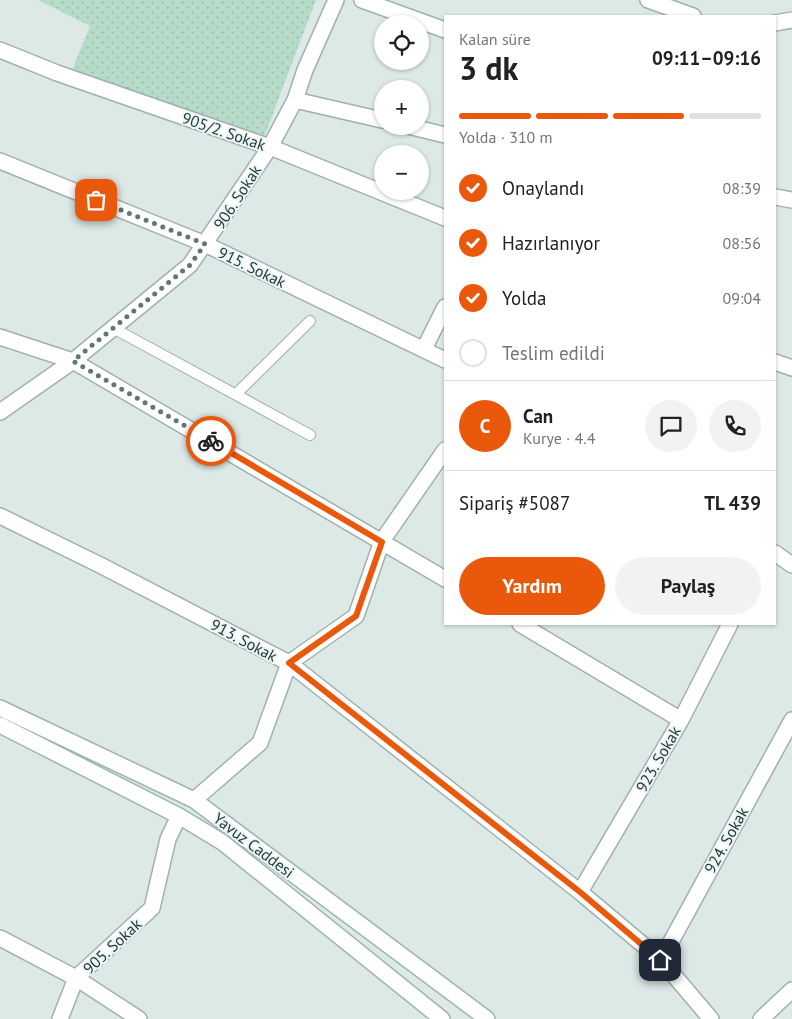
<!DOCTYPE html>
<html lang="tr">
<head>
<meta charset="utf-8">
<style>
	body { margin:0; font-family:"PT Sans",sans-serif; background:#f2f2f2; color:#202124; height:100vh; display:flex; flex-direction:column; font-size:19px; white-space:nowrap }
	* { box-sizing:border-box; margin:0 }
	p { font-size:16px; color:#757577 }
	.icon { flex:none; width:28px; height:28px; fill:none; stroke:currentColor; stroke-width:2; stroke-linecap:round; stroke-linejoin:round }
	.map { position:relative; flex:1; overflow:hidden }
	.details { position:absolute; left:444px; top:15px; width:332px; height:610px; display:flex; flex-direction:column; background:#fff; border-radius:0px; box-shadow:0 1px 4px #0004 }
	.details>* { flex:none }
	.fabs { position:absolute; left:374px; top:15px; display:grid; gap:10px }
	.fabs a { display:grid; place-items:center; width:55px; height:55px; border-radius:50%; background:#fff; box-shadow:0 1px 4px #0004; font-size:25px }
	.pin { position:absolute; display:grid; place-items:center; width:42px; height:42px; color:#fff; margin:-21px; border-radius:10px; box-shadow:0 2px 8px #0006 }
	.courier { position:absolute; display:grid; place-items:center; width:50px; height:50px; margin:-25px; border:4px solid #ea580c; border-radius:50%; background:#fff; color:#222; box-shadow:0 1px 6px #0007 }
	.headline em { font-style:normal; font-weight:700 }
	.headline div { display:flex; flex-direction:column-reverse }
	.headline { display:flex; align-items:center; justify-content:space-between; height:85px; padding:0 15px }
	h1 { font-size:32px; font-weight:700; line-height:38px }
	.bar { display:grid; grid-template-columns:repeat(4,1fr); gap:8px 5px; align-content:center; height:60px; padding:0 15px }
	.bar i { height:6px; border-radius:4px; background:#e0e0e0 }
	.bar .selected { background:#ea580c }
	.bar p { grid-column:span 4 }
	.line { display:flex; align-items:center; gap:12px; padding:0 15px; border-top:1px solid #e0e0e0 }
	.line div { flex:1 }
	.round { display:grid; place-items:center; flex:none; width:52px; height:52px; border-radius:26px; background:#f2f2f2 }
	ol { padding:0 15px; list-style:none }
	li { display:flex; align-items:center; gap:15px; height:55px }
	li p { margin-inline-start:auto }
	li .icon { padding:5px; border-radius:50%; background:#ea580c; color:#fff; stroke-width:4 }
	li:last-child { color:#757577 }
	li i { width:28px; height:28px; border:2px solid #e0e0e0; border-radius:50% }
	.cta { display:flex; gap:10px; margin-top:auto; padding:10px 15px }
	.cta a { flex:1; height:58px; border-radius:30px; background:#ea580c; color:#fff; font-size:20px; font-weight:700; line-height:58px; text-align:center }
	.cta a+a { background:#f2f2f2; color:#202124 }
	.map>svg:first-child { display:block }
</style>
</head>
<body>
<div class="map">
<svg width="792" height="1019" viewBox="0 0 792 1019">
	<defs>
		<pattern id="green-dots" width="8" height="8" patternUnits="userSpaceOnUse" patternTransform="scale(1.25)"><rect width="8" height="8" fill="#b6dbc9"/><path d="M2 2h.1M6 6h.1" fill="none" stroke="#9cbdad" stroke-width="1.8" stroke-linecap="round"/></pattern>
	</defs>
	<rect width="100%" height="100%" fill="#dde9e7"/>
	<path fill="url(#green-dots)" d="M38,0H316L264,137L72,70L90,26Z"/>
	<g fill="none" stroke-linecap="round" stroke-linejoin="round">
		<g stroke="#a0b0af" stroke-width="12">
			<path id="service" d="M113,328L310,435
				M236,394L310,321"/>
		</g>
		<g stroke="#a0b0af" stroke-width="18">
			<path id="minor" d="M362,0L445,30
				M648,0L693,16
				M775,23L792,20
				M0,50L57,73L270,147L445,218
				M295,100L382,120
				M408,126L445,135
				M0,161L205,244L445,360
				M775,197L792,200
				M0,337L73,361L445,579
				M424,349L445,307
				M775,362L792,368
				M0,412L73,361L190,265L270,147L295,100L305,70L336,0
				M0,516L102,566L289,663L580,892L661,960L711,1019
				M775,553L792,565
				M520,624L681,720
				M194,800L260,743L289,663L356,616L382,541L445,450
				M580,892L681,720L730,624
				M0,938L76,978L139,1019
				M661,960L792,720
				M60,1019L76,978L152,908L168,839L179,816
				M761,1019L792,990"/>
		</g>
		<g stroke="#9db5b2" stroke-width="18">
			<path id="secondary" d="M0,708L194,800L487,1019
				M0,725L179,816L222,842L442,1019"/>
		</g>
		<use href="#service" stroke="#fff" stroke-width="10"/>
		<use href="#minor" stroke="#fff" stroke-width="15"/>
		<use href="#secondary" stroke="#fff" stroke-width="15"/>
	</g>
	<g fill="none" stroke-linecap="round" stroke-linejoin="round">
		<path stroke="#627675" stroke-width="5" stroke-dasharray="0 9" d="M96,200L205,244L190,265L73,361L211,441"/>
		<path stroke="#ea580c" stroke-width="6" d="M211,441L382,542L356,616L289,663L580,892L660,960"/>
	</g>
	<g text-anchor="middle" stroke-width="4" stroke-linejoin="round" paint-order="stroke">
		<g font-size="16" fill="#1f3838" stroke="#edf6f4">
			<text transform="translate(224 131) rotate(19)" y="6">905/2. Sokak</text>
			<text transform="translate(237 197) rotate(-57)" y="6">906. Sokak</text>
			<text transform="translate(252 267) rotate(26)" y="6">915. Sokak</text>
			<text transform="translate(244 640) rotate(28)" y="6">913. Sokak</text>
			<text transform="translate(658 759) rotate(-60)" y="6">923. Sokak</text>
			<text transform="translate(726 840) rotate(-61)" y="6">924. Sokak</text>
			<text transform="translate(254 845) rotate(37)" y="6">Yavuz Caddesi</text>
			<text transform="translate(112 946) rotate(-43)" y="6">905. Sokak</text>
		</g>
	</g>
</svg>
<div class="fabs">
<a><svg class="icon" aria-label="locate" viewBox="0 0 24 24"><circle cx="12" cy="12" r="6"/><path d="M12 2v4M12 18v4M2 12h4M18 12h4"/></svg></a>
<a>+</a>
<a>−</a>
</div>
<div class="pin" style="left:96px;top:200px;background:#ea580c"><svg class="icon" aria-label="bag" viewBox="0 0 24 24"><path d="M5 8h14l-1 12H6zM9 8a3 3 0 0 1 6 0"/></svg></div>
<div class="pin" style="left:660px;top:960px;background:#1f2937"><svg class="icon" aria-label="home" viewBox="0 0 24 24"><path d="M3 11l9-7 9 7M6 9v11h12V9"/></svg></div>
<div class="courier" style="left:211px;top:441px"><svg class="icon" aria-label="bike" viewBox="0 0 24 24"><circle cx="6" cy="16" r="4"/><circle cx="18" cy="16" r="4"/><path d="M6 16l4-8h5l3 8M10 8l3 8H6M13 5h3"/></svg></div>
<section class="details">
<div class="headline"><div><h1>3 dk</h1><p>Kalan süre</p></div><em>09:11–09:16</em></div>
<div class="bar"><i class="selected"></i><i class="selected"></i><i class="selected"></i><i></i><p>Yolda · 310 m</p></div>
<ol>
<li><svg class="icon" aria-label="check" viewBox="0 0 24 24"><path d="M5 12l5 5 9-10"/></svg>Onaylandı<p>08:39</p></li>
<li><svg class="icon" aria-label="check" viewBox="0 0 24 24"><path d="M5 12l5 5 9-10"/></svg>Hazırlanıyor<p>08:56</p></li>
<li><svg class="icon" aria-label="check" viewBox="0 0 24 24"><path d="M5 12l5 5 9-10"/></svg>Yolda<p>09:04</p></li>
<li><i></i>Teslim edildi</li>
</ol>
<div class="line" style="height:90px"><b class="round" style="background:#ea580c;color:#fff">C</b><div><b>Can</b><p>Kurye · 4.4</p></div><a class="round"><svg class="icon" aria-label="chat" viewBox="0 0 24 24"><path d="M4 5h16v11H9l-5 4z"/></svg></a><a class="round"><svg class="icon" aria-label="phone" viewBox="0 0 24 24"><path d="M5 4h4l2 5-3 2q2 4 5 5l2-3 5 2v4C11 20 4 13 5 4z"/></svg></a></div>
<div class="line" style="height:65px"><div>Sipariş #5087</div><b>TL 439</b></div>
<div class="cta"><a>Yardım</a><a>Paylaş</a></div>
</section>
</div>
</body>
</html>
